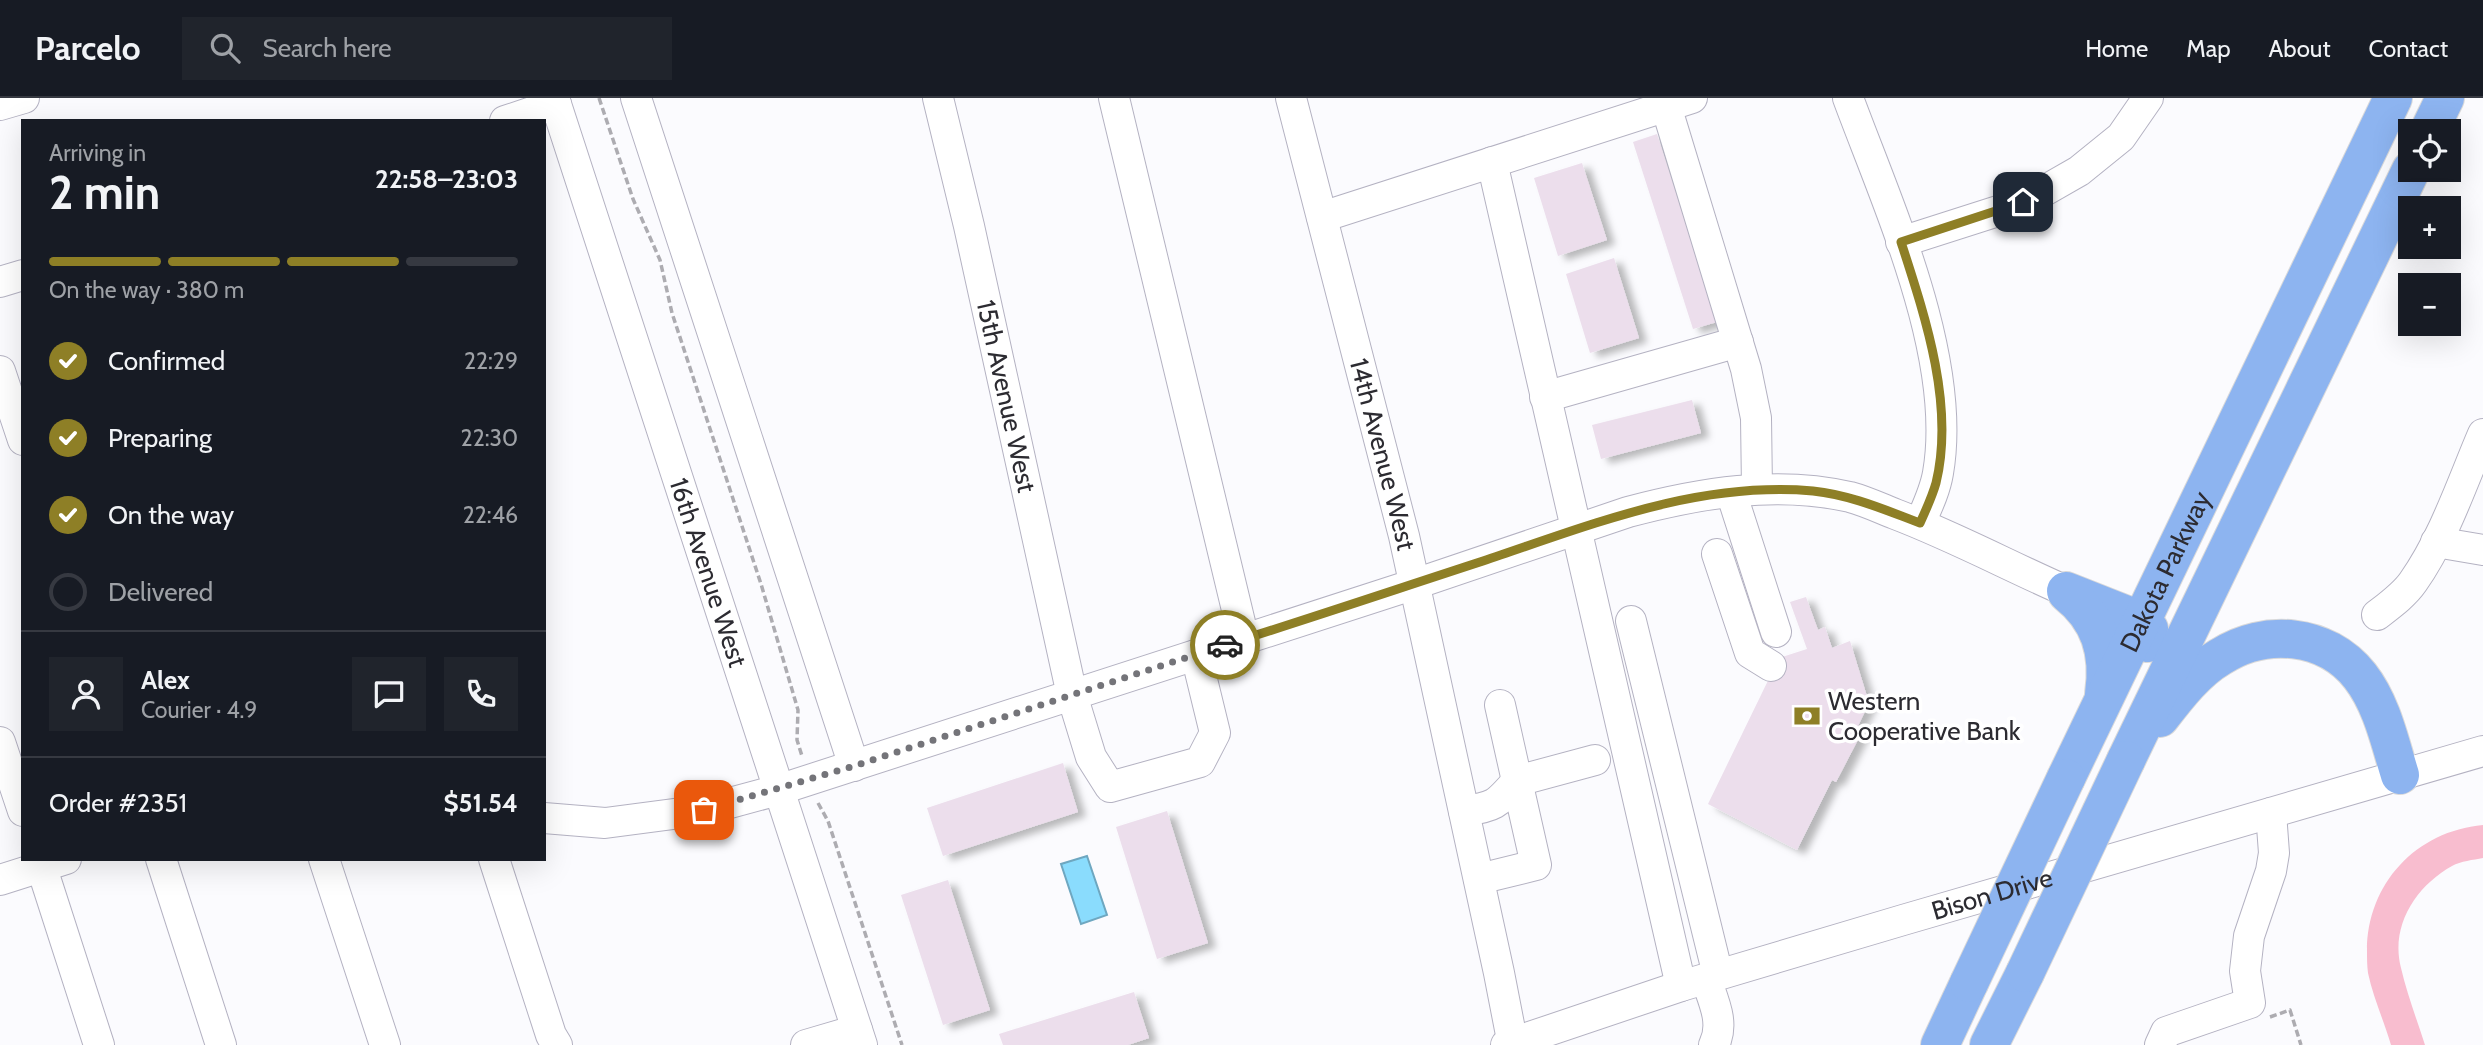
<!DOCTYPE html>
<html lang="en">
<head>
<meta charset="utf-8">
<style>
	body { margin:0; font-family:Cabin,sans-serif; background:#20242c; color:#f1f3f6; height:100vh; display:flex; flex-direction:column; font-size:26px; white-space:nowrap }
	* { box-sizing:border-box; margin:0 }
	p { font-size:23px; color:#9ea1a6 }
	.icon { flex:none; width:38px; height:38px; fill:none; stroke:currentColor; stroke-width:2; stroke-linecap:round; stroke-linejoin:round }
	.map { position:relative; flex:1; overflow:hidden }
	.drawer { position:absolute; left:21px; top:21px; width:525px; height:742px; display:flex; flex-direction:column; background:#171b24; border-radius:0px; box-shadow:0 7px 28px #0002 }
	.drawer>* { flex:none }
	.fabs { position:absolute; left:2398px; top:21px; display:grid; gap:14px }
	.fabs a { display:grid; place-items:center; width:63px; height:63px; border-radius:0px; background:#171b24; box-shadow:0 7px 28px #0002; font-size:35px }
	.pin { position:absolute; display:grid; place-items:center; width:60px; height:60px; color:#fff; margin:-30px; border-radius:14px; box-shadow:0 4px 10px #0006 }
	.courier { position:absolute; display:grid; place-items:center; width:70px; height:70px; margin:-35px; border:5px solid #8e7f26; border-radius:50%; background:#fff; color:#222; box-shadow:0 2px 9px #0007 }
	.head em { font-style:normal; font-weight:700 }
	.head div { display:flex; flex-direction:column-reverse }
	.head { display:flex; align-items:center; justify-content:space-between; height:119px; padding:0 28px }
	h1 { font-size:46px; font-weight:700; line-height:52px }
	.bar { display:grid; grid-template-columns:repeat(4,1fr); gap:10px 7px; align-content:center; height:84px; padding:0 28px }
	.bar i { height:9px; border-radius:5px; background:#363941 }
	.bar .current { background:#8e7f26 }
	.bar p { grid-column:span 4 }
	.line { display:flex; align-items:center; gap:18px; padding:0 28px; border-top:2px solid #363941 }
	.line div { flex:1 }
	.round { display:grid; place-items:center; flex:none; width:74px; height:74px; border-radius:0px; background:#20242c }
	ol { padding:0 28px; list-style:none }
	li { display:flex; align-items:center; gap:21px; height:77px }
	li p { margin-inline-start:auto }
	li .icon { padding:7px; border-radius:50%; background:#8e7f26; color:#fff; stroke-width:4 }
	li:last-child { color:#9ea1a6 }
	li i { width:38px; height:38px; border:4px solid #363941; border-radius:50% }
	header { display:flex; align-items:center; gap:42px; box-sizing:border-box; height:98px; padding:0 35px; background:#171b24; border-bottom:2px solid #363941 }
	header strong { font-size:33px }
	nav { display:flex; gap:38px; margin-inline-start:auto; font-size:24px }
	.search { width:490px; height:63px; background:#20242c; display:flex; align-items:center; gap:18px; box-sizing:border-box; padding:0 24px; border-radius:0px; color:#9ea1a6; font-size:26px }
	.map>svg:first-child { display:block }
</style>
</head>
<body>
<header>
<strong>Parcelo</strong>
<div class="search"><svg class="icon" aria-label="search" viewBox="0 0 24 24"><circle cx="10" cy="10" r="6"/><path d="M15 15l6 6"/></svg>Search here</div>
<nav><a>Home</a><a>Map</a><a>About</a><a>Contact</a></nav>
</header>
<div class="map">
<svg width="2483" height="947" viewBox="0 0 2483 947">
	<defs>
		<filter id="shadow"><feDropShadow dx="8" dy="4.5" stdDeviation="3.5" flood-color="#0004"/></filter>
	</defs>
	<rect width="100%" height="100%" fill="#fbfbfe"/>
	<path fill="#f8bdcf" d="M2483,727V760C2473,762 2461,763 2452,768C2416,788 2390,828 2401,870C2407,896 2417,922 2425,947H2391C2384,923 2373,899 2368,875C2367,868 2367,860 2367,853C2367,786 2416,733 2483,727Z"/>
	<path fill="#8adcfd" stroke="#6ea7c0" stroke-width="2" d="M1087,758L1107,817L1081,826L1061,766Z"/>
	<path fill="#ecdeec" filter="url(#shadow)" d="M1657,36L1717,224L1693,231L1633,44Z
		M1582,65L1607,142L1558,158L1534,80Z
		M1614,160L1639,240L1590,255L1566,176Z
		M1692,302L1701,335L1601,361L1592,327Z
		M1806,499L1818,532L1825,529L1832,550L1850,543L1869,605L1857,630L1863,632L1836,684L1832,682L1797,752L1708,706L1779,560L1807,551L1790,504Z
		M1063,665L1078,714L943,758L927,710Z
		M1167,713L1208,845L1157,861L1116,729Z
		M948,782L990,912L943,927L901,797Z
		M1134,894L1149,940L1128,947H1003L999,936Z"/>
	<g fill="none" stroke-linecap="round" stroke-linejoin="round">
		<g stroke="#b4b2c2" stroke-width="32">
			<g id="minor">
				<path id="s1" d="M554,0L862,947"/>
				<path d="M636,0L854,668"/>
				<path id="s2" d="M938,0L969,128L1072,597L1091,659L1110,689L1200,664L1215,635L1196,557"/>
				<path d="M1114,0L1244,541"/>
				<path id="s3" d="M1291,0L1404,438L1499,875L1513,947"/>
				<path d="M1848,0C1888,108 1958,260 1938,375C1935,393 1927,409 1920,425"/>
				<path d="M0,7L24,0"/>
				<path d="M1666,8L1746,271L1756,320L1757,391"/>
				<path d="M505,23L556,6"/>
				<path d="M1492,64L1681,888"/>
				<path d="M1322,119L1692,0"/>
				<path d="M1901,144L2023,105L2079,73L2121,39L2148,0"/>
				<path d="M0,184L23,177"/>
				<path d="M0,273L23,342"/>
				<path d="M1545,299L1738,244"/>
				<path d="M1731,394L1776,534"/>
				<path d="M2436,444L2483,452"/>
				<path d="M1717,456L1750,555L1771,568"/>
				<path d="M2377,517C2390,507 2404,497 2413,484C2444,440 2462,385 2483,336"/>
				<path d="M1631,523L1718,877"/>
				<path d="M1500,607L1517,683L1595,662"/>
				<path d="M0,644L23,713"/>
				<path d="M1464,713C1495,709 1497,706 1517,683L1536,767L1479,781"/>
				<path d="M544,720L605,725L704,712L778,692L1415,486L1628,414C1700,395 1776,382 1850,399C1865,403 1880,410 1895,416C1953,438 2009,468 2066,493"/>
				<path d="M39,761L99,947"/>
				<path d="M161,761L221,947"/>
				<path d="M324,761L385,947"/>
				<path d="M494,761L551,937L557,947"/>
				<path d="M0,782L66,761"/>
				<path d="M1706,881C1713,902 1725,925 1714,947"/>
				<path d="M806,947L857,932"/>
				<path id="s4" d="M1506,947L1681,888L1903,822L2483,653"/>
				<path d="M2160,947L2166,934L2250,905L2245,873L2249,838L2271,773L2274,755L2271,715"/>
			</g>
		</g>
		<g stroke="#d9d9da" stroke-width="40">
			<g id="highway">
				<path d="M2429,33L2445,0"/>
				<path d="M2066,493L2142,523L2149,531L2147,545"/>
				<path d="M2067,495C2100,521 2110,555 2104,596"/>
				<path d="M2160,620C2177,598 2196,573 2220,559C2265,530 2326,535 2360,578C2382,606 2390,645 2400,677"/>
				<path d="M2126,662L2411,72"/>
				<path id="s5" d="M2066,680L2393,0"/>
				<path d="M1940,947L1969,885"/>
				<path d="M1989,947L2025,875"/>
			</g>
		</g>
		<path stroke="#adacb1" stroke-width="3.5" stroke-dasharray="7 3.5" stroke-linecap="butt" d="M599,0L633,101L660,162L672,215L761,486L798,612L797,642L802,658
			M818,705L828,723L902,947
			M2270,919L2290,912L2301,947"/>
		<use href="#minor" stroke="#fff" stroke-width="30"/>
		<use href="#highway" stroke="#8db4f0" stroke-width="38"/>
		<g stroke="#d9d9da" stroke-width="40" stroke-linecap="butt">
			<path id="highway-bridge" d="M2025,875L2126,662
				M1969,885L2066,680"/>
		</g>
		<use href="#highway-bridge" stroke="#8db4f0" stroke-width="38"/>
	</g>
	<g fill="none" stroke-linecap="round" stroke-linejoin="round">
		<path stroke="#747479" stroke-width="7" stroke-dasharray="0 12.6" d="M704,712L854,668L1225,547"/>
		<path stroke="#8e7f26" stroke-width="9" d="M1225,547C1311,520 1397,491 1483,463C1591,427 1697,383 1813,393C1851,397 1885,412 1920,425C1926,412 1932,399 1936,385C1955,307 1925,218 1901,144L2023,104"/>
	</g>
	<defs>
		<g id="bank-bare" transform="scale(2.1)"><path d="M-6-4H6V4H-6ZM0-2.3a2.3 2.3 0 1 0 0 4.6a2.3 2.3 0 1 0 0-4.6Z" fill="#8e7f26" stroke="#fff" stroke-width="2.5" paint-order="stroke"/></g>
	</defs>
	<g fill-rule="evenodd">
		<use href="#bank-bare" x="1807" y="618"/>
	</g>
	<g text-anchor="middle" stroke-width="7" stroke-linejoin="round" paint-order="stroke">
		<g font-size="26" fill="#2c2b31" stroke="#fff">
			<text dy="9" stroke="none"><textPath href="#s2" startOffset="306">15th Avenue West</textPath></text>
			<text dy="9" stroke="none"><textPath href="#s3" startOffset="368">14th Avenue West</textPath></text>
			<text dy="9" stroke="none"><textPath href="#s5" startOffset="229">Dakota Parkway</textPath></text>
			<text dy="9" stroke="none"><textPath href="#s1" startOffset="499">16th Avenue West</textPath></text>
			<text dy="9" stroke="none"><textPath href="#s4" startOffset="509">Bison Drive</textPath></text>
		</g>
		<g font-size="26" fill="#2c2b31" stroke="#fff" text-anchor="start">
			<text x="1828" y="612">Western<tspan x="1828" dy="30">Cooperative Bank</tspan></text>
		</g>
	</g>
</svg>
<div class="fabs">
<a><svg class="icon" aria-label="locate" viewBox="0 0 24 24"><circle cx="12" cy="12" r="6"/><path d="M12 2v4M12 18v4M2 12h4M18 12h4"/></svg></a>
<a>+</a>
<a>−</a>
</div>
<div class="pin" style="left:704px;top:712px;background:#ea580c"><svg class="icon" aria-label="bag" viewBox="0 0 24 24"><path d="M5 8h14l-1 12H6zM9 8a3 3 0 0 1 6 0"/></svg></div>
<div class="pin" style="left:2023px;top:104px;background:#1f2937"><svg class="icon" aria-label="home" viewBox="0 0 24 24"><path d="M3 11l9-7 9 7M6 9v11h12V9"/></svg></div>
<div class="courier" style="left:1225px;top:547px"><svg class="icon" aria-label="car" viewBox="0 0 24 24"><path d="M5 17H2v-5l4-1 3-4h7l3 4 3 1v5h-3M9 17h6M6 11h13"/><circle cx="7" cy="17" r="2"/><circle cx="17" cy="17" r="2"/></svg></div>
<section class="drawer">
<div class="head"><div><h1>2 min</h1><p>Arriving in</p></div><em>22:58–23:03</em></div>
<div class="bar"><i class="current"></i><i class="current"></i><i class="current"></i><i></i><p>On the way · 380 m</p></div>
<ol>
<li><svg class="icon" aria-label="check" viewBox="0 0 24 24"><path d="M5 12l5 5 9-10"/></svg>Confirmed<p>22:29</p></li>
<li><svg class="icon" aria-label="check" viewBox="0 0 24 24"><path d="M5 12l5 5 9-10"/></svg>Preparing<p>22:30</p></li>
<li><svg class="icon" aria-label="check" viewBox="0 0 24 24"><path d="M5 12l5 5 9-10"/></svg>On the way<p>22:46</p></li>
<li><i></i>Delivered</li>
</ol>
<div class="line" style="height:126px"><a class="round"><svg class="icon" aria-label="person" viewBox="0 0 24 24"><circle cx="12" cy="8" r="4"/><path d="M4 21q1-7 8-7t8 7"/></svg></a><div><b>Alex</b><p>Courier · 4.9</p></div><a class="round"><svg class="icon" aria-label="chat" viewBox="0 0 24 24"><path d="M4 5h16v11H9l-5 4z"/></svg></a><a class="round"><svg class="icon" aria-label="phone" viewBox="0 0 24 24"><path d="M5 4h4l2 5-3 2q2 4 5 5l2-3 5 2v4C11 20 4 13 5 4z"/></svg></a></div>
<div class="line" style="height:91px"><div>Order #2351</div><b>$51.54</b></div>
</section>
</div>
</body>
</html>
